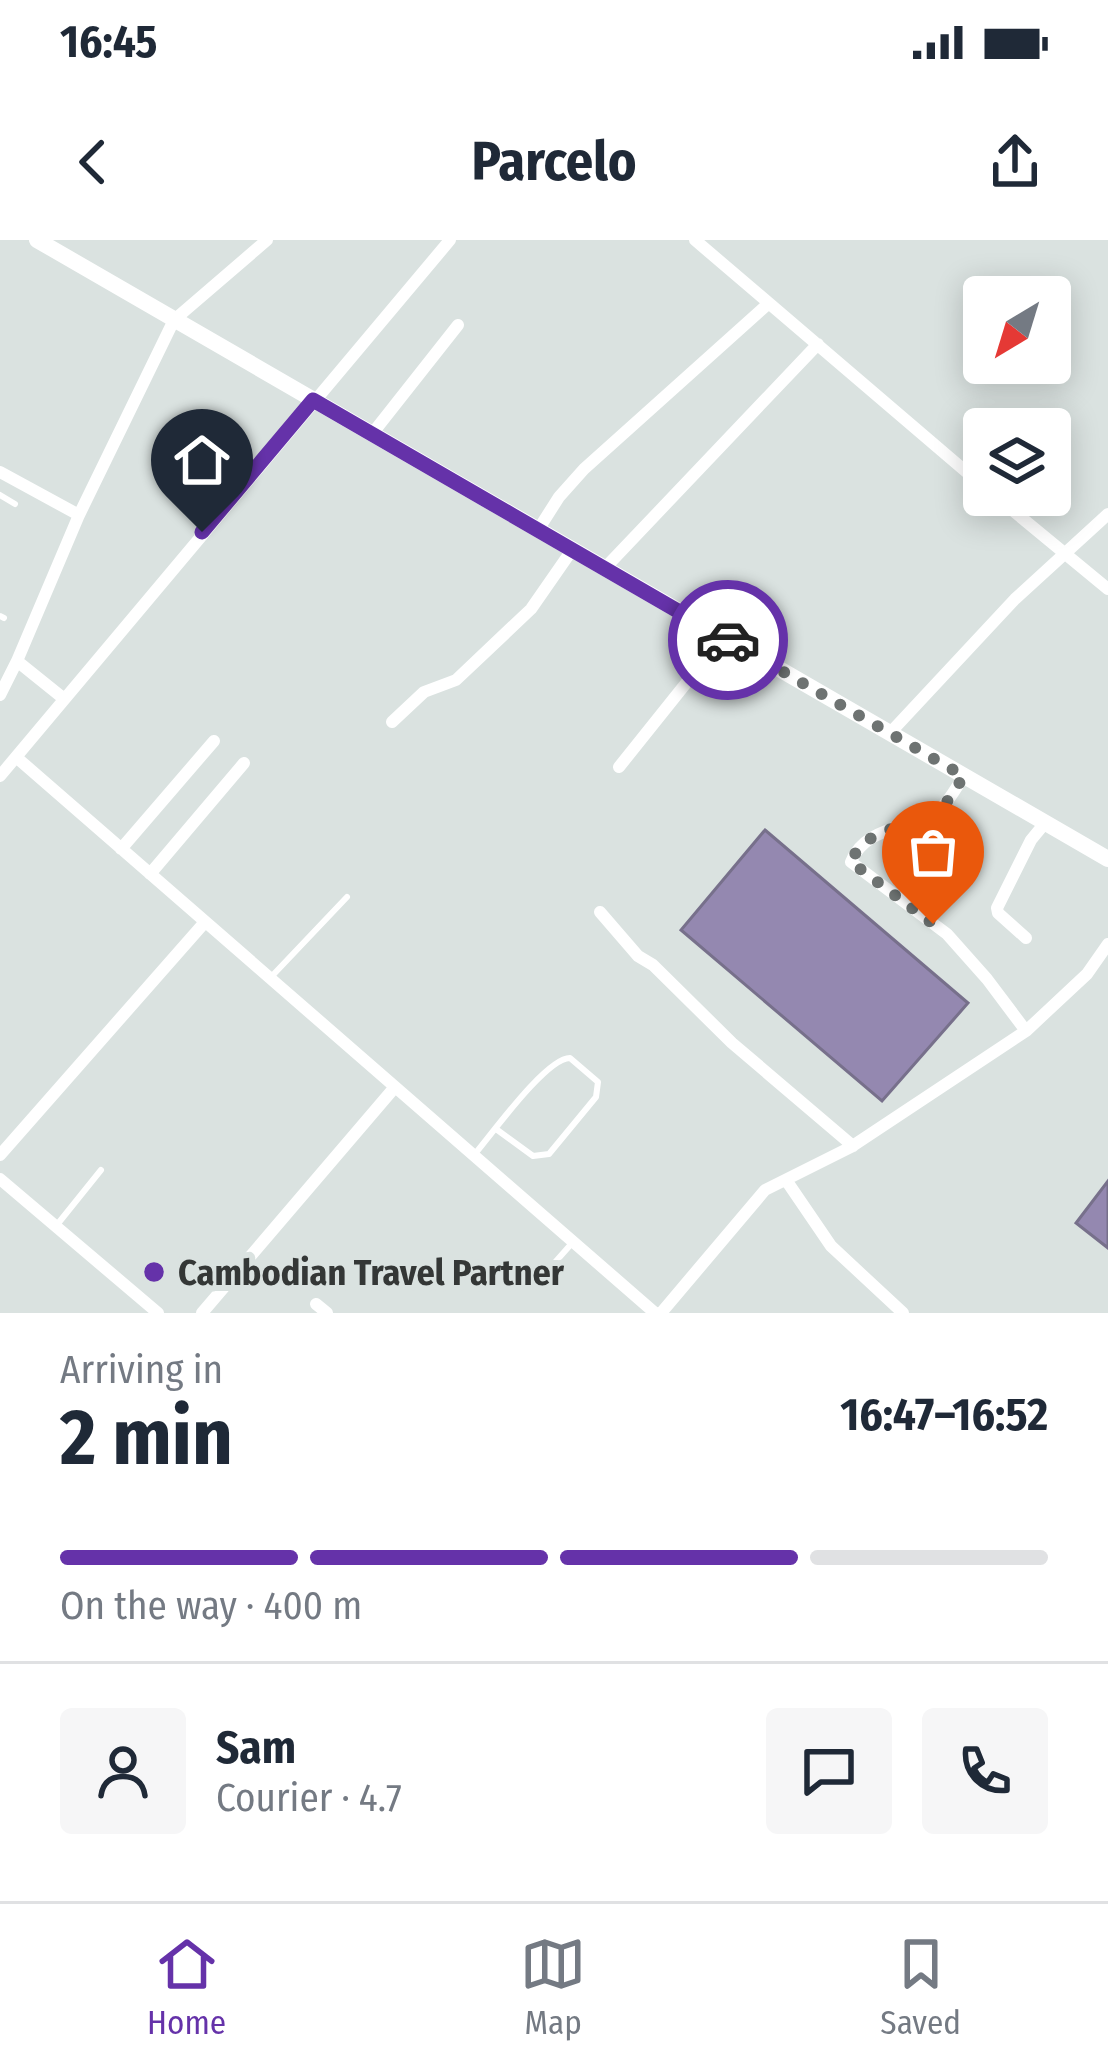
<!DOCTYPE html>
<html lang="en">
<head>
<meta charset="utf-8">
<style>
	body { margin:0; font-family:"Fira Sans Condensed",sans-serif; background:#f6f6f7; color:#1f2937; height:100vh; display:flex; flex-direction:column; font-size:45px; white-space:nowrap }
	* { box-sizing:border-box; margin:0 }
	p { font-size:39px; color:#747a83 }
	.icon { flex:none; width:66px; height:66px; fill:none; stroke:currentColor; stroke-width:2; stroke-linecap:round; stroke-linejoin:round }
	.map { position:relative; height:1073px; overflow:hidden }
	.drawer { display:flex; flex-direction:column; background:#fff; flex:1 }
	.drawer>* { flex:none }
	.needle { width:78px; rotate:218deg }
	.fabs { position:absolute; left:963px; top:36px; display:grid; gap:24px }
	.fabs a { display:grid; place-items:center; width:108px; height:108px; border-radius:12px; background:#fff; box-shadow:0 6px 30px #0003; font-size:60px }
	.pin { position:absolute; display:grid; place-items:center; width:102px; height:102px; color:#fff; margin:-123px -51px; border-radius:50% 50% 50% 0; rotate:-45deg; box-shadow:0 0 12px #0007 }
	.pin .icon { rotate:45deg }
	.courier { position:absolute; display:grid; place-items:center; width:120px; height:120px; margin:-60px; border:9px solid #6532a9; border-radius:50%; background:#fff; color:#222; box-shadow:0 3px 15px #0007 }
	.overview em { font-style:normal; font-weight:700 }
	.overview div { display:flex; flex-direction:column-reverse }
	.overview { display:flex; align-items:center; justify-content:space-between; height:204px; padding:0 60px }
	h1 { font-size:78px; font-weight:700; line-height:90px }
	.bar { display:grid; grid-template-columns:repeat(4,1fr); gap:18px 12px; align-content:center; height:144px; padding:0 60px }
	.bar i { height:15px; border-radius:9px; background:#e0e1e3 }
	.bar .on { background:#6532a9 }
	.bar p { grid-column:span 4 }
	.line { display:flex; align-items:center; gap:30px; padding:0 60px; border-top:3px solid #e0e1e3 }
	.line div { flex:1 }
	.round { display:grid; place-items:center; flex:none; width:126px; height:126px; border-radius:12px; background:#f6f6f7 }
	.status { display:flex; justify-content:space-between; align-items:center; height:84px; padding:0 60px; background:#fff; direction:ltr }
	.status svg { height:33px; fill:currentColor }
	header { display:flex; justify-content:space-between; align-items:center; height:156px; padding:0 60px; background:#fff; font-size:54px; font-weight:700 }
	.tabs { display:flex; justify-content:space-around; align-items:center; height:168px; border-top:3px solid #e0e1e3; background:#fff; font-size:33px; color:#747a83 }
	.tabs a { display:grid; justify-items:center; gap:6px }
	.tabs .on { color:#6532a9 }
	.map>svg:first-child { display:block }
</style>
</head>
<body>
<div class="status"><b>16:45</b><svg viewBox="0 0 49 12"><path d="M0 12V9h3v3zM5 12V6h3v6zM10 12V3h3v9zM15 12V0h3v12zM26 1h20v11H26zM47 4h2v5h-2z"/></svg></div>
<header><svg class="icon" aria-label="back" viewBox="0 0 24 24"><path d="M15 5l-7 7 7 7"/></svg>Parcelo<svg class="icon" aria-label="share" viewBox="0 0 24 24"><path d="M12 15V3M7 8l5-5 5 5M5 13v7h14v-7"/></svg></header>
<div class="map">
<svg width="1108" height="1073" viewBox="0 0 1108 1073">
	<rect width="100%" height="100%" fill="#dae2e0"/>
	<path fill="#9488b0" stroke="#77708b" stroke-width="3" d="M765,590L968,763L882,861L681,690Z
		M1108,941V1008L1076,983Z"/>
	<g fill="none" stroke-linecap="round" stroke-linejoin="round">
		<path stroke="#fff" stroke-width="6" d="M0,255L15,264
			M0,376L4,378
			M272,736L347,657
			M474,915C492,894 546,818 570,818L598,842L596,857L549,914L533,916L496,889
			M56,986L101,930
			M534,1046L573,1002"/>
		<path stroke="#fff" stroke-width="12" d="M695,0L984,247
			M372,194L458,85
			M0,232L79,275
			M994,255L1108,349
			M538,290L559,257L584,229L769,63
			M605,328L818,104
			M0,455L17,421
			M63,458L17,421L79,275L174,80L267,0
			M392,482L424,452L456,440L531,369L572,310
			M890,493L1015,359L1108,274
			M16,517L655,1073
			M619,527L723,397
			M0,536L450,0
			M964,536C957,546 950,560 941,568C914,589 865,585 851,622L947,694L987,739L1026,791
			M121,609L214,501
			M150,634L244,523
			M600,672L638,716L653,725L732,803L853,906
			M1026,698L998,673L997,668L1031,600L1045,583
			M0,915L205,682
			M0,939L158,1073
			M786,940L831,1006L903,1073
			M316,1064L327,1073
			M202,1073L395,847
			M661,1073L765,950L851,907L1026,791L1087,734L1108,704"/>
		<path stroke="#fff" stroke-width="16" d="M37,0L1108,619"/>
	</g>
	<g fill="none" stroke-linecap="round" stroke-linejoin="round">
		<path stroke="#6e7372" stroke-width="12" stroke-dasharray="0 21.6" d="M728,400L964,536C957,546 950,560 941,568C914,589 865,585 851,622L933,684"/>
		<path stroke="#6532a9" stroke-width="15" d="M202,292L313,160L728,400"/>
	</g>
	<circle fill="#6532a9" stroke="#dae2e0" stroke-width="4.5" cx="154" cy="1032" r="12"/>
	<g text-anchor="middle" stroke-width="12" stroke-linejoin="round" paint-order="stroke">
		<g font-size="36" font-weight="bold" fill="#343736" stroke="#dae2e0" text-anchor="start">
			<text x="178" y="1045">Cambodian Travel Partner</text>
		</g>
	</g>
</svg>
<div class="fabs">
<a><svg class="needle" viewBox="-14 -14 28 28"><path d="M0-13l5 13h-10z" fill="#e53935"/><path d="M0 13l5-13h-10z" fill="#747a83"/></svg></a>
<a><svg class="icon" aria-label="layers" viewBox="0 0 24 24"><path d="M12 4l9 5-9 5-9-5zM3 14l9 5 9-5"/></svg></a>
</div>
<div class="pin" style="left:933px;top:684px;background:#ea580c"><svg class="icon" aria-label="bag" viewBox="0 0 24 24"><path d="M5 8h14l-1 12H6zM9 8a3 3 0 0 1 6 0"/></svg></div>
<div class="pin" style="left:202px;top:292px;background:#1f2937"><svg class="icon" aria-label="home" viewBox="0 0 24 24"><path d="M3 11l9-7 9 7M6 9v11h12V9"/></svg></div>
<div class="courier" style="left:728px;top:400px"><svg class="icon" aria-label="car" viewBox="0 0 24 24"><path d="M5 17H2v-5l4-1 3-4h7l3 4 3 1v5h-3M9 17h6M6 11h13"/><circle cx="7" cy="17" r="2"/><circle cx="17" cy="17" r="2"/></svg></div>
</div>
<section class="drawer">
<div class="overview"><div><h1>2 min</h1><p>Arriving in</p></div><em>16:47–16:52</em></div>
<div class="bar"><i class="on"></i><i class="on"></i><i class="on"></i><i></i><p>On the way · 400 m</p></div>
<div class="line" style="height:216px"><a class="round"><svg class="icon" aria-label="person" viewBox="0 0 24 24"><circle cx="12" cy="8" r="4"/><path d="M4 21q1-7 8-7t8 7"/></svg></a><div><b>Sam</b><p>Courier · 4.7</p></div><a class="round"><svg class="icon" aria-label="chat" viewBox="0 0 24 24"><path d="M4 5h16v11H9l-5 4z"/></svg></a><a class="round"><svg class="icon" aria-label="phone" viewBox="0 0 24 24"><path d="M5 4h4l2 5-3 2q2 4 5 5l2-3 5 2v4C11 20 4 13 5 4z"/></svg></a></div>
</section>
<nav class="tabs">
<a class="on"><svg class="icon" aria-label="home" viewBox="0 0 24 24"><path d="M3 11l9-7 9 7M6 9v11h12V9"/></svg>Home</a>
<a><svg class="icon" aria-label="map" viewBox="0 0 24 24"><path d="M3 6l6-2 6 2 6-2v14l-6 2-6-2-6 2zM9 4v14M15 6v14"/></svg>Map</a>
<a><svg class="icon" aria-label="saved" viewBox="0 0 24 24"><path d="M7 4h10v16l-5-4-5 4z"/></svg>Saved</a>
</nav>
</body>
</html>
